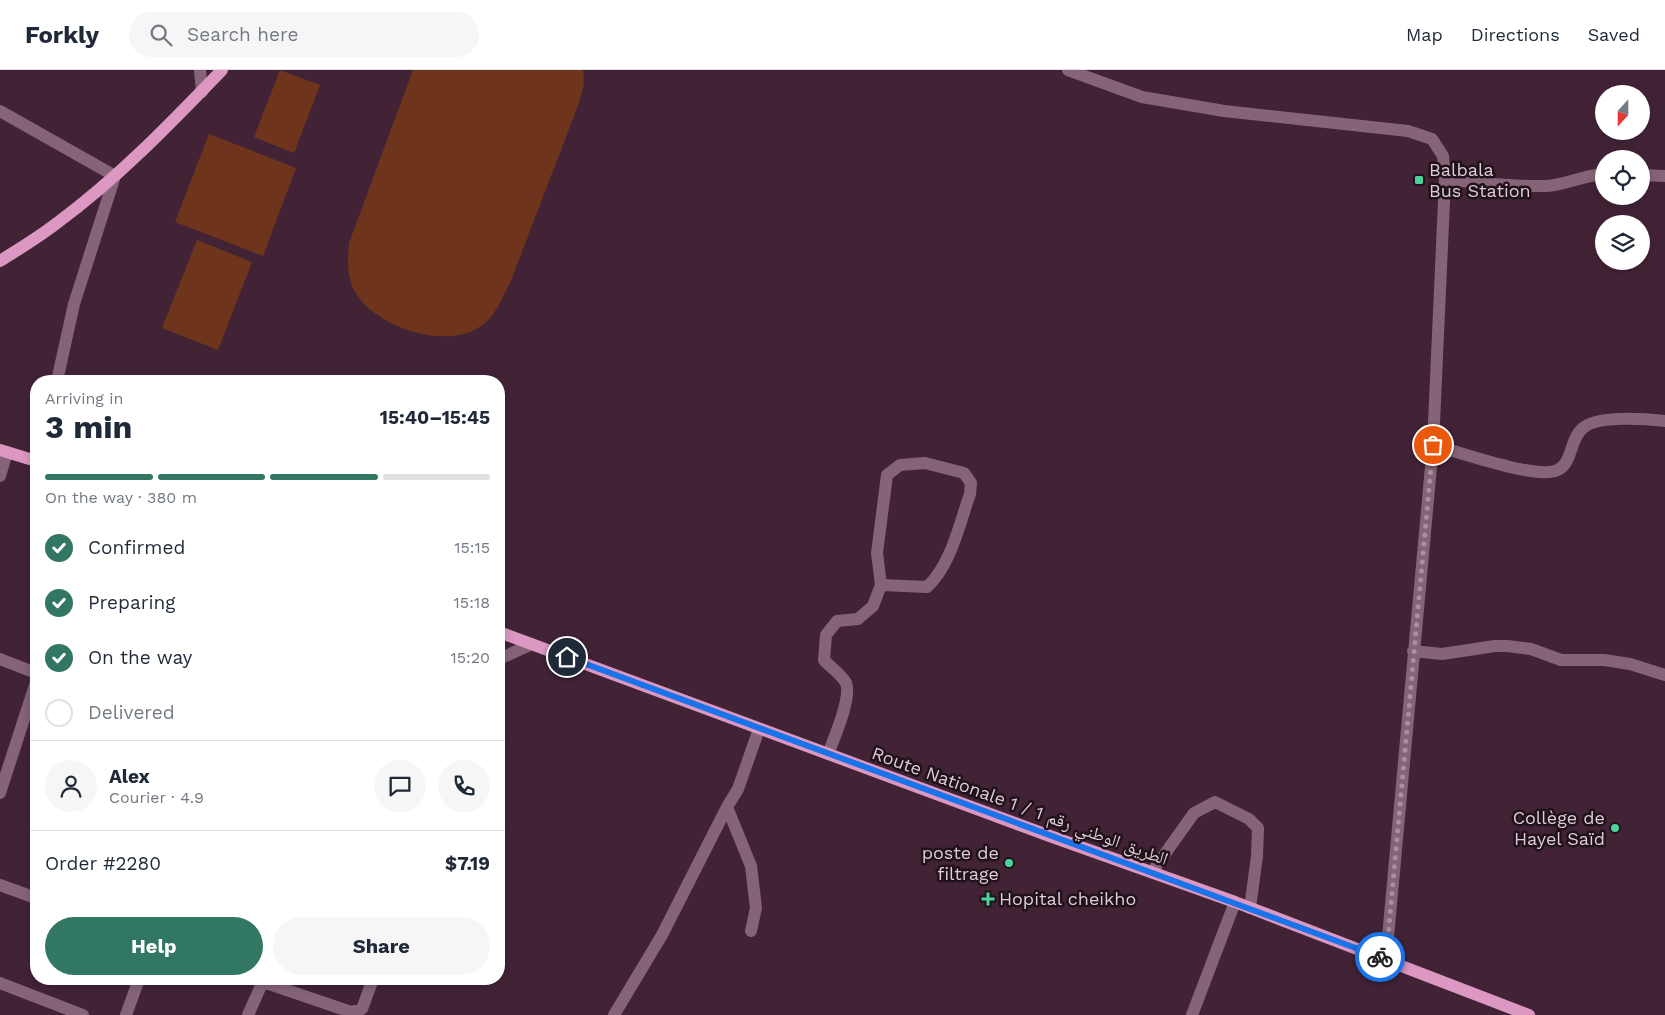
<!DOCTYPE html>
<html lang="en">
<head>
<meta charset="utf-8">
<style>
	body { margin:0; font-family:"Work Sans","Noto Naskh Arabic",sans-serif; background:#f6f6f7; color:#1f2937; height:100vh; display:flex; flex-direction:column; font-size:19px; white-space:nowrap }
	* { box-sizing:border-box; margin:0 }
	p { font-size:16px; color:#747a83 }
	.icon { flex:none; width:28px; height:28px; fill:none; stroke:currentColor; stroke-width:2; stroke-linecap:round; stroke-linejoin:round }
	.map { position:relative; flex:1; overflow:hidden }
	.side { position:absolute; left:30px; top:305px; width:475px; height:610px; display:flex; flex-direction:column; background:#fff; border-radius:20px; box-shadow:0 2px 8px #0003 }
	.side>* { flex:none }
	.needle { width:32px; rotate:201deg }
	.fabs { position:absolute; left:1595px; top:15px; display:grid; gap:10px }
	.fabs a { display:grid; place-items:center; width:55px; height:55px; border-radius:50%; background:#fff; box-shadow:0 2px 8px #0003; font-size:25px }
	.pin { position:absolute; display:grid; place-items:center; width:42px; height:42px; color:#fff; margin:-21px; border:2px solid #fff; border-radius:50%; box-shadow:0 1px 5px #0007 }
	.courier { position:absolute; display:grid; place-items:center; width:50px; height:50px; margin:-25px; border:4px solid #1a73e8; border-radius:50%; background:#fff; color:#222; box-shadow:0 1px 6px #0007 }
	.head em { font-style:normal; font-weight:700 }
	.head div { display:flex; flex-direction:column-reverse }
	.head { display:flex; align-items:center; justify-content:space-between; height:85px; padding:0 15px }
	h1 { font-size:32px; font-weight:700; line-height:38px }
	.bar { display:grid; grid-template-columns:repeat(4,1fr); gap:8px 5px; align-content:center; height:60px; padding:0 15px }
	.bar i { height:6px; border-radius:4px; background:#e0e1e3 }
	.bar .current { background:#327664 }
	.bar p { grid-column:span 4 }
	.line { display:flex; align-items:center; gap:12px; padding:0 15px; border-top:1px solid #e0e1e3 }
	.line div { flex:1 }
	.round { display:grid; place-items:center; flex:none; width:52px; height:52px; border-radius:26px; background:#f6f6f7 }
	ol { padding:0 15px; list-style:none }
	li { display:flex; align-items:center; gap:15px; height:55px }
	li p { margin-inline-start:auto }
	li .icon { padding:5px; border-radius:50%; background:#327664; color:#fff; stroke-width:4 }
	li:last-child { color:#747a83 }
	li i { width:28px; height:28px; border:2px solid #e0e1e3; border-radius:50% }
	.action { display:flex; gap:10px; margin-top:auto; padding:10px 15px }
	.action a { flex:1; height:58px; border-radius:30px; background:#327664; color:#fff; font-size:20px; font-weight:700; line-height:58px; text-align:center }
	.action a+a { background:#f6f6f7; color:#1f2937 }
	header { display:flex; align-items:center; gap:30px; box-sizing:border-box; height:70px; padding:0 25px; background:#fff; border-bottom:1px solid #e0e1e3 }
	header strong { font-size:24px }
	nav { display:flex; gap:28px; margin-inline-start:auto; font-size:18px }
	.search { width:350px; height:45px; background:#f6f6f7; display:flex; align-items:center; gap:12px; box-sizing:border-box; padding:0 18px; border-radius:28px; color:#747a83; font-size:19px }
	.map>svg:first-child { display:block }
</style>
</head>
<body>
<header>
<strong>Forkly</strong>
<div class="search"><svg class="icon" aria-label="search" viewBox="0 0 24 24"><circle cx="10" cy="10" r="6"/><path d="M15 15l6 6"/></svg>Search here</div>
<nav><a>Map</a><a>Directions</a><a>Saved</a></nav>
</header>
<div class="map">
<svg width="1665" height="945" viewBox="0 0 1665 945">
	<rect width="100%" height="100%" fill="#422336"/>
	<path fill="#6e351c" d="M280,0L320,15L294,83L254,67Z
		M413,0H583L584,14L579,33L510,213C503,226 498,241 486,252C452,284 372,258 353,218C346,203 348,188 349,173Z
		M209,64L296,98L263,186L175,152Z
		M197,170L252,192L218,280L162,258Z"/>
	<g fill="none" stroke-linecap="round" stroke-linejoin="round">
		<path stroke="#866478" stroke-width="12" d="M200,0L202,22
			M1068,0L1142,27L1224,41L1408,61L1432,69L1443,86L1445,109L1433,375L1386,889
			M0,41L115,106L74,234L57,311
			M1641,105L1665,106
			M1445,109C1478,113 1513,117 1546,116C1566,115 1584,105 1604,104
			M1433,375C1458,382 1533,408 1555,401C1573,396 1569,369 1583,358C1597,345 1647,349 1665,351
			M925,393L964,403L971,413L970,424C959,455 951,495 927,517L881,515L877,483L887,405L900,395Z
			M0,406L7,382
			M1413,581L1442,584L1495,576H1507L1531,579L1561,590H1604L1630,594L1665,605
			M0,589L36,603
			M499,589L532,574
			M828,684C834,668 852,628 846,613C842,605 830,597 824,590L826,565L837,551L858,549L873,536L881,515
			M0,723L36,612
			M1152,802L1194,743L1215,732L1249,749L1258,758L1257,786L1250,838
			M0,815L36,828
			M751,861L756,838L751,796L727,737L738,719L759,659
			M254,909L351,942L362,939L373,909
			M0,913L83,945
			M126,945L139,909
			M248,945L264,909
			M614,945L662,865L727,737
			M1192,945L1235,832"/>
		<path stroke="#dc98c2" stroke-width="12" d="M0,191C19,179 39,167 57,153C118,108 170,54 222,0
			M0,380L36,391
			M499,562L1047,765L1235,832L1529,945"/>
	</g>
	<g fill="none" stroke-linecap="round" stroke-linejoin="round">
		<path stroke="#a8909f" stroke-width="5" stroke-dasharray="0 9" d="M1380,887L1386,889L1433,375"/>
		<path stroke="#1a73e8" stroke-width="6" d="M567,587L1380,887"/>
	</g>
	<g fill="#4ad49c" stroke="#20121a" stroke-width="2">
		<rect x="1414" y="105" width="10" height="10" rx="2.5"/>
		<circle cx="1615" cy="758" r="5"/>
		<circle cx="1009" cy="793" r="5"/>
		<path d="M985.5 821.5h5v5h5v5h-5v5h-5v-5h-5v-5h5z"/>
	</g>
	<g text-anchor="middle" stroke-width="5" stroke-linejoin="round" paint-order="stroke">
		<g font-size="18" fill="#dfcbd7" stroke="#20121a" text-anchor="start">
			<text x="1429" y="106">Balbala<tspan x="1429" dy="21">Bus Station</tspan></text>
			<text x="1605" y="754" text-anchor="end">Collège de<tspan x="1605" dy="21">Hayel Saïd</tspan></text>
			<text x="999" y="789" text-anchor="end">poste de<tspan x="999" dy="21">filtrage</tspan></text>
			<text x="999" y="835">Hopital cheikho</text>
		</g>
		<g font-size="18" fill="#dfcbd7" stroke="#20121a">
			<text transform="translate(1020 736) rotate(20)" y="6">Route Nationale 1 / الطريق الوطني رقم 1</text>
		</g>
	</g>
</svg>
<div class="fabs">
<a><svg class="needle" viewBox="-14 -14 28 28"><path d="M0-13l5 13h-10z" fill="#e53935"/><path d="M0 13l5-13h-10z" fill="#747a83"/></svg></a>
<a><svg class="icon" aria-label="locate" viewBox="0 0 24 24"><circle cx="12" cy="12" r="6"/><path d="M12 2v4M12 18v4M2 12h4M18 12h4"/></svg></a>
<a><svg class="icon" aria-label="layers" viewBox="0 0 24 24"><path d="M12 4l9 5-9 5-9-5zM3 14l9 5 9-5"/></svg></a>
</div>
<div class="pin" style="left:1433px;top:375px;background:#ea580c"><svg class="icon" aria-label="bag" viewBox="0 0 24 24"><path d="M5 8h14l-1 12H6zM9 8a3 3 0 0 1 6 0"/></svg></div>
<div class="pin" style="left:567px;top:587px;background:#1f2937"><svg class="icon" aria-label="home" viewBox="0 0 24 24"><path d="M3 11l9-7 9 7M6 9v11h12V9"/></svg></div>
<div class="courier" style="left:1380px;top:887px"><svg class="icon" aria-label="bike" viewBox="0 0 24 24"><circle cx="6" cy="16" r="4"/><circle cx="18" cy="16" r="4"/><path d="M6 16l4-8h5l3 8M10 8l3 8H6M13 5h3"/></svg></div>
<section class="side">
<div class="head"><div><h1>3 min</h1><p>Arriving in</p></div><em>15:40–15:45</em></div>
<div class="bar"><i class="current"></i><i class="current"></i><i class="current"></i><i></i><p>On the way · 380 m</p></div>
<ol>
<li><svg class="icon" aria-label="check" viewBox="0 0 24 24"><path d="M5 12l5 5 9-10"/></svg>Confirmed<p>15:15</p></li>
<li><svg class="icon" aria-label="check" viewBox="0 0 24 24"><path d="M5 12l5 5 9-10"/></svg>Preparing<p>15:18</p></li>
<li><svg class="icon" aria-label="check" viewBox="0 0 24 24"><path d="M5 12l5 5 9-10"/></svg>On the way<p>15:20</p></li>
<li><i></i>Delivered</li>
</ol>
<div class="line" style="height:90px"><a class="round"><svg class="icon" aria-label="person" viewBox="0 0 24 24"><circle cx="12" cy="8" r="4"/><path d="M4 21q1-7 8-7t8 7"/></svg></a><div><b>Alex</b><p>Courier · 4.9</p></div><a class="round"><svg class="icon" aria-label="chat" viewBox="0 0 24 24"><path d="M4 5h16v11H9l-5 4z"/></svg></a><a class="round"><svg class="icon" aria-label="phone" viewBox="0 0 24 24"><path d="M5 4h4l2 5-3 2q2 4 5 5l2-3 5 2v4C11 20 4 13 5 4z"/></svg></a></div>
<div class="line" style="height:65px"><div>Order #2280</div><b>$7.19</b></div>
<div class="action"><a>Help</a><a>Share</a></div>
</section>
</div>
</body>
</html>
